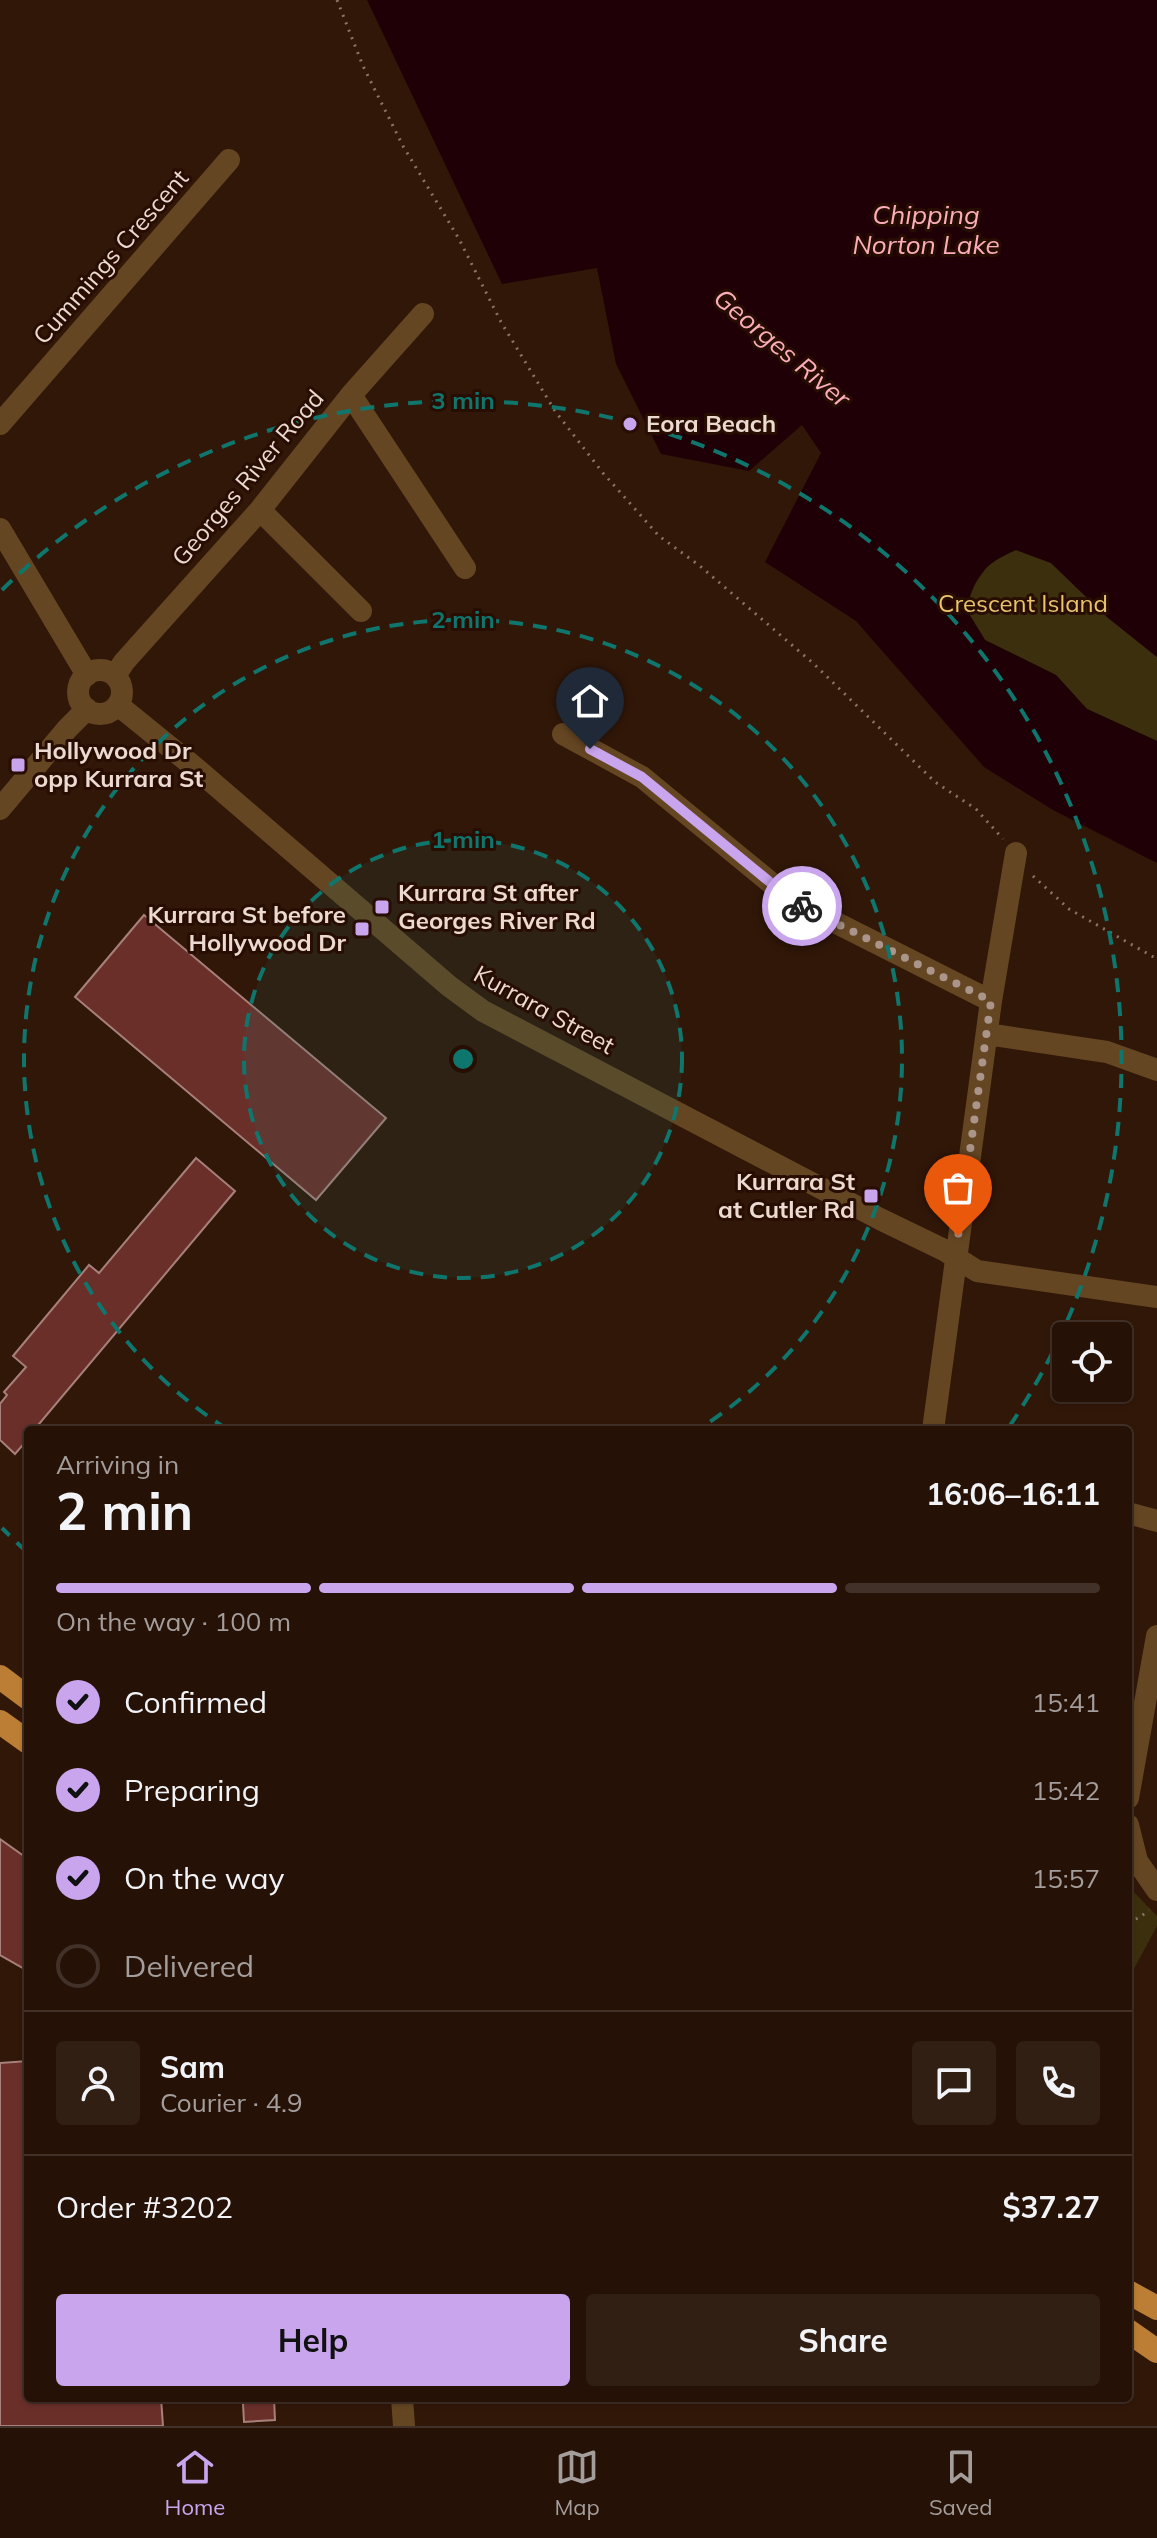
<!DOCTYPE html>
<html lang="en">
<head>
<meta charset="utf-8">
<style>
	body { margin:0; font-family:Mulish,sans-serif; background:#311f14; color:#f1f3f6; height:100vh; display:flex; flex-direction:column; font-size:30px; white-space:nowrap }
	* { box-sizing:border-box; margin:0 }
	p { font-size:26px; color:#a39d9b }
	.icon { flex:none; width:44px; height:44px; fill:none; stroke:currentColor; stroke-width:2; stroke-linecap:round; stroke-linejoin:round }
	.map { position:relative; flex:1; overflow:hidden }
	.drawer { position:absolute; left:24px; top:1426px; width:1108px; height:976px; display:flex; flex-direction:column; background:#251106; border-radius:8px; box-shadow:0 2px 6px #0004,0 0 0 2px #423128 }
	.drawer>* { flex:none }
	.tools { position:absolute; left:1052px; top:1322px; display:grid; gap:16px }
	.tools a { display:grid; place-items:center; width:80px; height:80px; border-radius:8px; background:#251106; box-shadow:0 2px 6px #0004,0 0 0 2px #423128; font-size:40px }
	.pin { position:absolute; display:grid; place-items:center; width:68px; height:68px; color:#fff; margin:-82px -34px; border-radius:50% 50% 50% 0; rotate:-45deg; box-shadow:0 0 8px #0007 }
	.pin .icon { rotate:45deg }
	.courier { position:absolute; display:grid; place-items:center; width:80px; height:80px; margin:-40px; border:6px solid #c9a5ee; border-radius:50%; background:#fff; color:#222; box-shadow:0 2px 10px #0007 }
	.head em { font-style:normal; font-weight:700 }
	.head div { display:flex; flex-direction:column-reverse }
	.head { display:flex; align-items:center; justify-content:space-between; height:136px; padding:0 32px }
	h1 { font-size:52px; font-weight:700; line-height:60px }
	.bar { display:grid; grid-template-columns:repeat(4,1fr); gap:12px 8px; align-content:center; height:96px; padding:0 32px }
	.bar i { height:10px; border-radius:6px; background:#423128 }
	.bar .active { background:#c9a5ee }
	.bar p { grid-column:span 4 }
	.line { display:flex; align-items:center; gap:20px; padding:0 32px; border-top:2px solid #423128 }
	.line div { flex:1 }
	.round { display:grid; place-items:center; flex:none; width:84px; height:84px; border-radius:8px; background:#311f14 }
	ol { padding:0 32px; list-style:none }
	li { display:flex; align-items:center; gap:24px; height:88px }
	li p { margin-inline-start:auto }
	li .icon { padding:8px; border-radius:50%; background:#c9a5ee; color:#111; stroke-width:4 }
	li:last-child { color:#a39d9b }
	li i { width:44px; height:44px; border:4px solid #423128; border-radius:50% }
	.primary-button { display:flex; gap:16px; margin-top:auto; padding:16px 32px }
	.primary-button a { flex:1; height:92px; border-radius:8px; background:#c9a5ee; color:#111; font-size:32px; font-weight:700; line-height:92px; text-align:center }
	.primary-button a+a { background:#311f14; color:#f1f3f6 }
	.menu { display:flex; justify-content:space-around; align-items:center; height:112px; border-top:2px solid #423128; background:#251106; font-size:22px; color:#a39d9b }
	.menu a { display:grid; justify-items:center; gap:4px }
	.menu .active { color:#c9a5ee }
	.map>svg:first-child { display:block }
</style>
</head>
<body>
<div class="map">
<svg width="1157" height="2426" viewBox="0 0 1157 2426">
	<rect width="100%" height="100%" fill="#311708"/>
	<path fill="#3c2f0d" d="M1016,550L1051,563L1107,617L1157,657V741L1087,709L1056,675L985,640L966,609L973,587L991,561Z
		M1128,1886L1157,1916V1926L1128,1980Z"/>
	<path fill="#1f0006" d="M367,0H1157V657L1107,617L1051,563L1016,550C984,564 976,575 966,609L985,640L1056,675L1087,709L1157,741V863L1053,810L984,767L856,621L765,562L821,453L802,425L749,471L661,454L616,364L597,268L502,284Z"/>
	<path fill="#6b2f2a" stroke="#a7807b" stroke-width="2" d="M144,915L386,1118L316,1200L75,997Z
		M196,1158L235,1191L34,1430H28V1439L15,1454L0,1440V1404L7,1395L4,1392L26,1367L13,1356L89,1265L99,1273Z
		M0,1839L28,1859V1971L0,1955Z
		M28,2061V2398H161L163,2426H0V2063Z
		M248,2398H274L275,2420L244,2422L243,2404Z"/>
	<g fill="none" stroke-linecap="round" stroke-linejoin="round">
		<path stroke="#897367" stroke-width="3" stroke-dasharray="2 6" stroke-linecap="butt" d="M337,0L363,66L403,146L459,239L501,322L555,411L603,473L659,536L700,566L814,664L935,782L976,809L1003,839
			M1033,876L1069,909L1157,959
			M1128,1921L1139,1918L1149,1910"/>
		<path stroke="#654623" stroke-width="22" d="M351,395L465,568
			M0,424L229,160
			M260,510L361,611
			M0,529L87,675
			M78 692a22 22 0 1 1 44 0a22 22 0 1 1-44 0Z
			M115,676L124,662L260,510L351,395L423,314
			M118,705L192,765L449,986L483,1011L880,1219L944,1250L977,1271L1157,1297
			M563,734L642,777L793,901L991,1001
			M0,809L67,729L87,709
			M987,1034L1107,1052L1157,1070
			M933,1430L991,1001L1016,853
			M1128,1513L1157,1521
			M1128,1798L1157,1636
			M1128,1825L1137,1861L1157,1890
			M402,2398L404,2426"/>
		<path stroke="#bc7e34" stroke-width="24" d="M0,1677L28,1698
			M0,1722L28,1742
			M1128,2292L1157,2308
			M1128,2331L1157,2351"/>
	</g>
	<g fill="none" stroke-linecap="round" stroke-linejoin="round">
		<path stroke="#ab958a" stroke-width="8" stroke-dasharray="0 14.4" d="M802,906L991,1001L958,1236"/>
		<path stroke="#c9a5ee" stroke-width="10" d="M590,749L642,777L793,901L802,906"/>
	</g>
	<circle cx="463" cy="1059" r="219" fill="#0f766e" fill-opacity=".12"/>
	<g fill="none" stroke="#0f766e" stroke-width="4" stroke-dasharray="14 10">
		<circle cx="463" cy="1059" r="219"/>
		<path d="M227 1429A439 439 0 1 1 699 1429"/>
		<path d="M27 1552A658 658 0 0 1 2 1528M2 590A658 658 0 0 1 1009 1427"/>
	</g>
	<g fill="#c9a5ee" stroke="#270d02" stroke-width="3">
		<circle cx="630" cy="424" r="8"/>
		<rect x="10" y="757" width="16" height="16" rx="4"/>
		<rect x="374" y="899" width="16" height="16" rx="4"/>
		<rect x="354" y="921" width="16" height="16" rx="4"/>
		<rect x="863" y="1188" width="16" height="16" rx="4"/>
	</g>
	<g text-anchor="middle" stroke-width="6" stroke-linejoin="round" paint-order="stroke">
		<g font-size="24" fill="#ecd9d0" stroke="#270d02">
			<text transform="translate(111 257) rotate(-49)" y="8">Cummings Crescent</text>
			<text transform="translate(248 478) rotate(-50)" y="8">Georges River Road</text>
			<text transform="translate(544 1010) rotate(29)" y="8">Kurrara Street</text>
		</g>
		<g font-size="24" font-weight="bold" fill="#ecd9d0" stroke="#270d02" text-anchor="start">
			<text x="646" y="432">Eora Beach</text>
			<text x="34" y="759">Hollywood Dr<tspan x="34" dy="28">opp Kurrara St</tspan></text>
			<text x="398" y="901">Kurrara St after<tspan x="398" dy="28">Georges River Rd</tspan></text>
			<text x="346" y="923" text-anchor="end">Kurrara St before<tspan x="346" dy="28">Hollywood Dr</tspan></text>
			<text x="855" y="1190" text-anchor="end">Kurrara St<tspan x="855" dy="28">at Cutler Rd</tspan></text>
		</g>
		<g font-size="24" fill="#e9c46b" stroke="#270d02">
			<text x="1023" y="612">Crescent Island</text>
		</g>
		<g font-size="26" font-style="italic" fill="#fbadbb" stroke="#270d02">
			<text x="926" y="224">Chipping<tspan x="926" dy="30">Norton Lake</tspan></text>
			<text transform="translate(782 348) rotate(40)" y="9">Georges River</text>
		</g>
	</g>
	<circle cx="463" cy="1059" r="12" fill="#0f766e" stroke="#270d02" stroke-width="4"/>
	<g font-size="24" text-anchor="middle" font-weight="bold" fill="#0f766e" stroke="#270d02" stroke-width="6" stroke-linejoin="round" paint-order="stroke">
		<text x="463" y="409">3 min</text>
		<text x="463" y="628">2 min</text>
		<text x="463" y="848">1 min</text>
	</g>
</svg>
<div class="tools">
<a><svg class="icon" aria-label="locate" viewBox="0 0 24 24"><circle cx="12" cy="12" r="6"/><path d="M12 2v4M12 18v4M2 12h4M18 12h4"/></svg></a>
</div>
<div class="pin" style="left:958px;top:1236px;background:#ea580c"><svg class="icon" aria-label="bag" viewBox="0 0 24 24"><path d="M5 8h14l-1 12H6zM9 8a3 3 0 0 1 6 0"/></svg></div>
<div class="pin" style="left:590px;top:749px;background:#1f2937"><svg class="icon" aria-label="home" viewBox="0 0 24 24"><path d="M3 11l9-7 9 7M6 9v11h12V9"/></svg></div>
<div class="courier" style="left:802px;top:906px"><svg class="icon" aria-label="bike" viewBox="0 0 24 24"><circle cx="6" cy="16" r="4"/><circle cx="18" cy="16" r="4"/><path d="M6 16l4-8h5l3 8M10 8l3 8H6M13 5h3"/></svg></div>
<section class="drawer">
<div class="head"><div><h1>2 min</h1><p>Arriving in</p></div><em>16:06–16:11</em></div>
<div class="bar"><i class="active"></i><i class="active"></i><i class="active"></i><i></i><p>On the way · 100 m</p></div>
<ol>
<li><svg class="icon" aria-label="check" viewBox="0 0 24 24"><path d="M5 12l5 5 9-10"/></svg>Confirmed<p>15:41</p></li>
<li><svg class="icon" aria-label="check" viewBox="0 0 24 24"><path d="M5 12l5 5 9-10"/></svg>Preparing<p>15:42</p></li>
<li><svg class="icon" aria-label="check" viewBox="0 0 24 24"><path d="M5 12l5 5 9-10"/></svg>On the way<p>15:57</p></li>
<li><i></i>Delivered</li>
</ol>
<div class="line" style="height:144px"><a class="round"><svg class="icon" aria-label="person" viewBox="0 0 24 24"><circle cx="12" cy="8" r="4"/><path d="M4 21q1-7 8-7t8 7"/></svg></a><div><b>Sam</b><p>Courier · 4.9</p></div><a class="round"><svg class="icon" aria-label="chat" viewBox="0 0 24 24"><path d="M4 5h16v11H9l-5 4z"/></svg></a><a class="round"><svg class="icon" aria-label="phone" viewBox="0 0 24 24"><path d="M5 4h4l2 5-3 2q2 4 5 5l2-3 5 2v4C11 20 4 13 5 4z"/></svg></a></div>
<div class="line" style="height:104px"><div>Order #3202</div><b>$37.27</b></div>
<div class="primary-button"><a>Help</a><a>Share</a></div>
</section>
</div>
<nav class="menu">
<a class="active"><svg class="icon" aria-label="home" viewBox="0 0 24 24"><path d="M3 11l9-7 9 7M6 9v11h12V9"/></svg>Home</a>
<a><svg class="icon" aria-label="map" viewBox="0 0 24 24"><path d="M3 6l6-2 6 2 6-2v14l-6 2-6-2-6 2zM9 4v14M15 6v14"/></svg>Map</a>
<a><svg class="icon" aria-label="saved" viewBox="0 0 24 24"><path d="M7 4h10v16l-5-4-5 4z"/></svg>Saved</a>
</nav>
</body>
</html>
